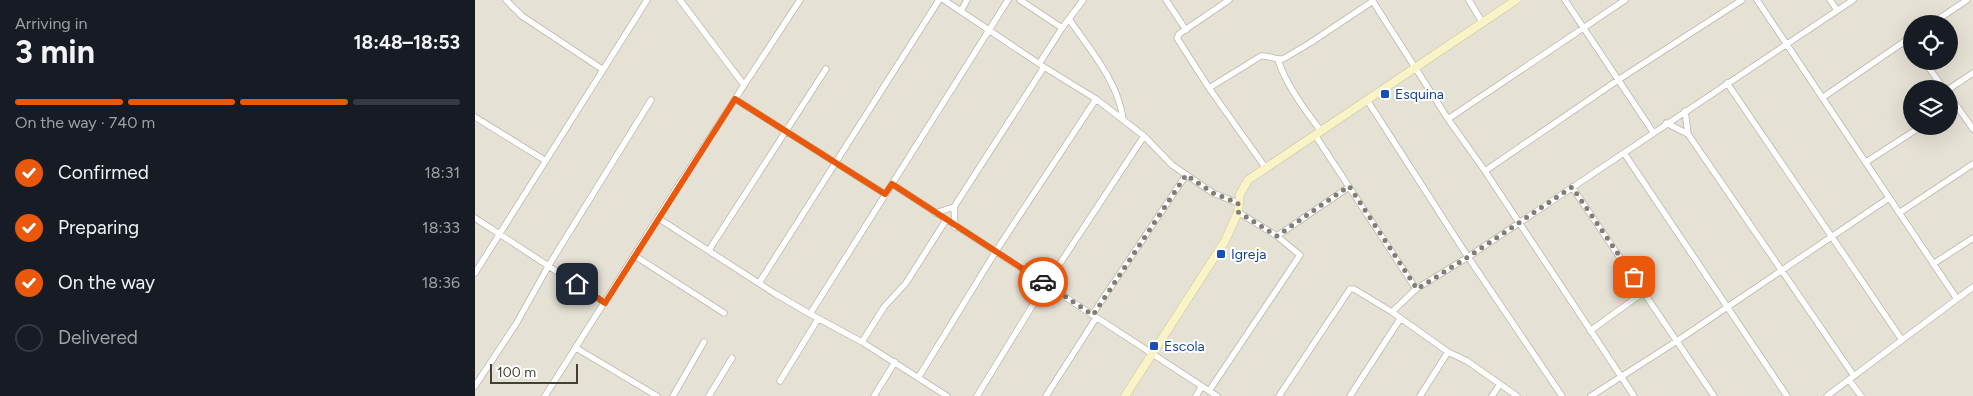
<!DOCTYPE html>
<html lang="en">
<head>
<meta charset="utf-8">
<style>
	body { margin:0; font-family:Figtree,sans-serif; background:#242831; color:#f1f3f6; height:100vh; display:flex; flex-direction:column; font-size:19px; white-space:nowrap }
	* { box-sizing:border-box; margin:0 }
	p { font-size:16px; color:#9ea1a6 }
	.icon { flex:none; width:28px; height:28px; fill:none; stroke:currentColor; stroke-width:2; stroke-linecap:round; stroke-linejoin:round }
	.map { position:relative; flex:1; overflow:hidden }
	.side { display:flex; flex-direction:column; background:#171b24; width:475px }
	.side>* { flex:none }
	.buttons { position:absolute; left:1428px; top:15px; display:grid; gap:10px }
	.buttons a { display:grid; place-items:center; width:55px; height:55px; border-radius:50%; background:#171b24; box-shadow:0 5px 20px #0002; font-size:25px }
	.scale { position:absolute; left:15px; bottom:12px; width:88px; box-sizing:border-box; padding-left:5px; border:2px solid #434036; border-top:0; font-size:14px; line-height:18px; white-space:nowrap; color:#434036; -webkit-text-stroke:4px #fff; paint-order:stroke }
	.pin { position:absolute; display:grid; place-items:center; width:42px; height:42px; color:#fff; margin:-21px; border-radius:10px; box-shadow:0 2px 8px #0006 }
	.courier { position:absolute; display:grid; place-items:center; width:50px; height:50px; margin:-25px; border:4px solid #ea580c; border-radius:50%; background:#fff; color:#222; box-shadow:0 1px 6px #0007 }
	.headline em { font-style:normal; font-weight:700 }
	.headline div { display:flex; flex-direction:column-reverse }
	.headline { display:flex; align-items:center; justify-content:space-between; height:85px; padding:0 15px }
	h1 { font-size:32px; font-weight:700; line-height:38px }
	.bar { display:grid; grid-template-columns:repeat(4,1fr); gap:8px 5px; align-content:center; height:60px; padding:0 15px }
	.bar i { height:6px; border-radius:4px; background:#363941 }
	.bar .selected { background:#ea580c }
	.bar p { grid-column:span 4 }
	ol { padding:0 15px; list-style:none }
	li { display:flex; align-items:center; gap:15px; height:55px }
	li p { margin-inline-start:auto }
	li .icon { padding:5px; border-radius:50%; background:#ea580c; color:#fff; stroke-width:4 }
	li:last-child { color:#9ea1a6 }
	li i { width:28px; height:28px; border:2px solid #363941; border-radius:50% }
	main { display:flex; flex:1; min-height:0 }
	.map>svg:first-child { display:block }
</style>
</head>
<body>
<main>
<section class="side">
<div class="headline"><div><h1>3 min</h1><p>Arriving in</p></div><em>18:48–18:53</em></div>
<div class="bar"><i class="selected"></i><i class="selected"></i><i class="selected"></i><i></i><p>On the way · 740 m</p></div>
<ol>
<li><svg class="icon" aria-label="check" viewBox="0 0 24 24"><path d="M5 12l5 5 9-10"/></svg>Confirmed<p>18:31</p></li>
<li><svg class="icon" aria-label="check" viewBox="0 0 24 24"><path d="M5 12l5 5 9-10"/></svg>Preparing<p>18:33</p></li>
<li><svg class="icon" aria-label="check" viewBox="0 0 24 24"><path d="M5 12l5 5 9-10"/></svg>On the way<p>18:36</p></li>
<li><i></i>Delivered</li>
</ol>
</section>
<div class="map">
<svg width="1498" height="396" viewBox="0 0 1498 396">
	<rect width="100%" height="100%" fill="#f1efe6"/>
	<path fill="#e5e1d4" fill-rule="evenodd" d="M0,0H1498V396H0ZM1436,24H1474V61H1436ZM1436,89H1474V126H1436Z"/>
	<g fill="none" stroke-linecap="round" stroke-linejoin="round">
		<g stroke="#bcb7a9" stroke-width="7">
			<path id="street" d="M31,0L47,16L127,69
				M205,0L269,85
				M469,0L569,67L621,99L669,136L697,165L738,193L763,203
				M545,0L587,28
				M691,0L711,30
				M754,0L704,34L702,38L734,88L790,167
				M897,0L973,119L1010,171L1159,396
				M994,0L1007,22
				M1090,0L1178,132
				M1282,0L1482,299
				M1355,0L1362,10
				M486,11L492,0
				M594,19C615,50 643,81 648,119
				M1456,24L1492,0
				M803,60C812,86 829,109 846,131
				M1449,61L1469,89
				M564,64L587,28L608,0
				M1252,83L1427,340
				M734,88L786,56C794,55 799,60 808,59L835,43L898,1
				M1474,89L1498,73
				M1474,95L1498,129
				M1347,98L1436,37
				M260,99L410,194
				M892,100L993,257L1087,396
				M1210,111L1213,134L1379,376
				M0,117L71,161
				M973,119L1150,0
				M1191,123L1213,134
				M840,135L941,289
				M1149,153L1312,396
				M1391,162L1447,126
				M1010,171L1143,80L1267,0
				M417,184L742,396
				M1097,187L1239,396
				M460,213L479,207
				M1424,213L1498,164
				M0,218L130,303
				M183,218L299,293L335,314L387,342L472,396
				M480,227L479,207L569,67
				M802,236L874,187
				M234,250L351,69
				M160,256L249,313
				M1458,264L1498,238
				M0,273L172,0
				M284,283L464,0
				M917,312L973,352
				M335,314L533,0
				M617,315L711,175
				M1115,331L1169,292
				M387,342L409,307L431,283L471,220
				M101,348L182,396
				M443,378L521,251L621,99
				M1374,380L1386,396
				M305,381L343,319
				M0,386L41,324L74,265L176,100
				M734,391L825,255L802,236L763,212
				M70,396L199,192L325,0
				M198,396L229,342
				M234,396L257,358
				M399,396L420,362
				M502,396L559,303L669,136
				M571,396L621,318
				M721,396L727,386
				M804,396L875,289H879L917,312L941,289L993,257L1378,0
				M875,396L925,319
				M945,396L973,352L992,361L1042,396
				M1017,396L1025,384
				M1116,396L1202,341L1414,198
				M1352,396L1498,287"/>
		</g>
		<g stroke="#cdc599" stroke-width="9">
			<path id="secondary" d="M650,396L750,241L763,212L765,194L773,180L1041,0"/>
		</g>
		<use href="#street" stroke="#fff" stroke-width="5.5"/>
		<use href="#secondary" stroke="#f9f3c8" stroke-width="8"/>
	</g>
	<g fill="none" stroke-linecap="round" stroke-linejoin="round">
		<path stroke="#807d74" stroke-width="5" stroke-dasharray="0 9" d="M568,282L618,315L711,175L738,193L763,203V212L802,236L874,186L942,289L993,257L1097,187L1159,277"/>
		<path stroke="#ea580c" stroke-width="6" d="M102,284L130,303L260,99L410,194L417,184L568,282"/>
	</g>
	<g fill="#1a4fb4" stroke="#fff" stroke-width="2">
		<rect x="905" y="89" width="10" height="10" rx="2.5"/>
		<rect x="741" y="249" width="10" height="10" rx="2.5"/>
		<rect x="674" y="341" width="10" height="10" rx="2.5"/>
	</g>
	<g text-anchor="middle" stroke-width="4" stroke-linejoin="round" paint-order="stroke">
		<g font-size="14" fill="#164399" stroke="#fff" text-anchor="start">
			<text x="920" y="99">Esquina</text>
			<text x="756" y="259">Igreja</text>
			<text x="689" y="351">Escola</text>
		</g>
	</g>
</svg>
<div class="buttons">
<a><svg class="icon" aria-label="locate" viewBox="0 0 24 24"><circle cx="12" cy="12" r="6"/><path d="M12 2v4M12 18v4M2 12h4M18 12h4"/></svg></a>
<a><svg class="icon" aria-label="layers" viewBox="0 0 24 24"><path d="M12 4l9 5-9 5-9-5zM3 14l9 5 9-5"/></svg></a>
</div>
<div class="scale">100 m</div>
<div class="pin" style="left:1159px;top:277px;background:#ea580c"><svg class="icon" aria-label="bag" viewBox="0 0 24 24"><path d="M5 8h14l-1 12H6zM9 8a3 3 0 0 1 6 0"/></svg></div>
<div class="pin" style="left:102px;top:284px;background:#1f2937"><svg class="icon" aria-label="home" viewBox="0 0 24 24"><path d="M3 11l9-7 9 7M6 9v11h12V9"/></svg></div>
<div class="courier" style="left:568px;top:282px"><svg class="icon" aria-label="car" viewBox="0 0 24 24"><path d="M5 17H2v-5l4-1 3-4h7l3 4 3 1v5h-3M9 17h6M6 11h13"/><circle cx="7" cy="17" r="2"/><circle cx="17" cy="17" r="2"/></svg></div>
</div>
</main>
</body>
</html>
